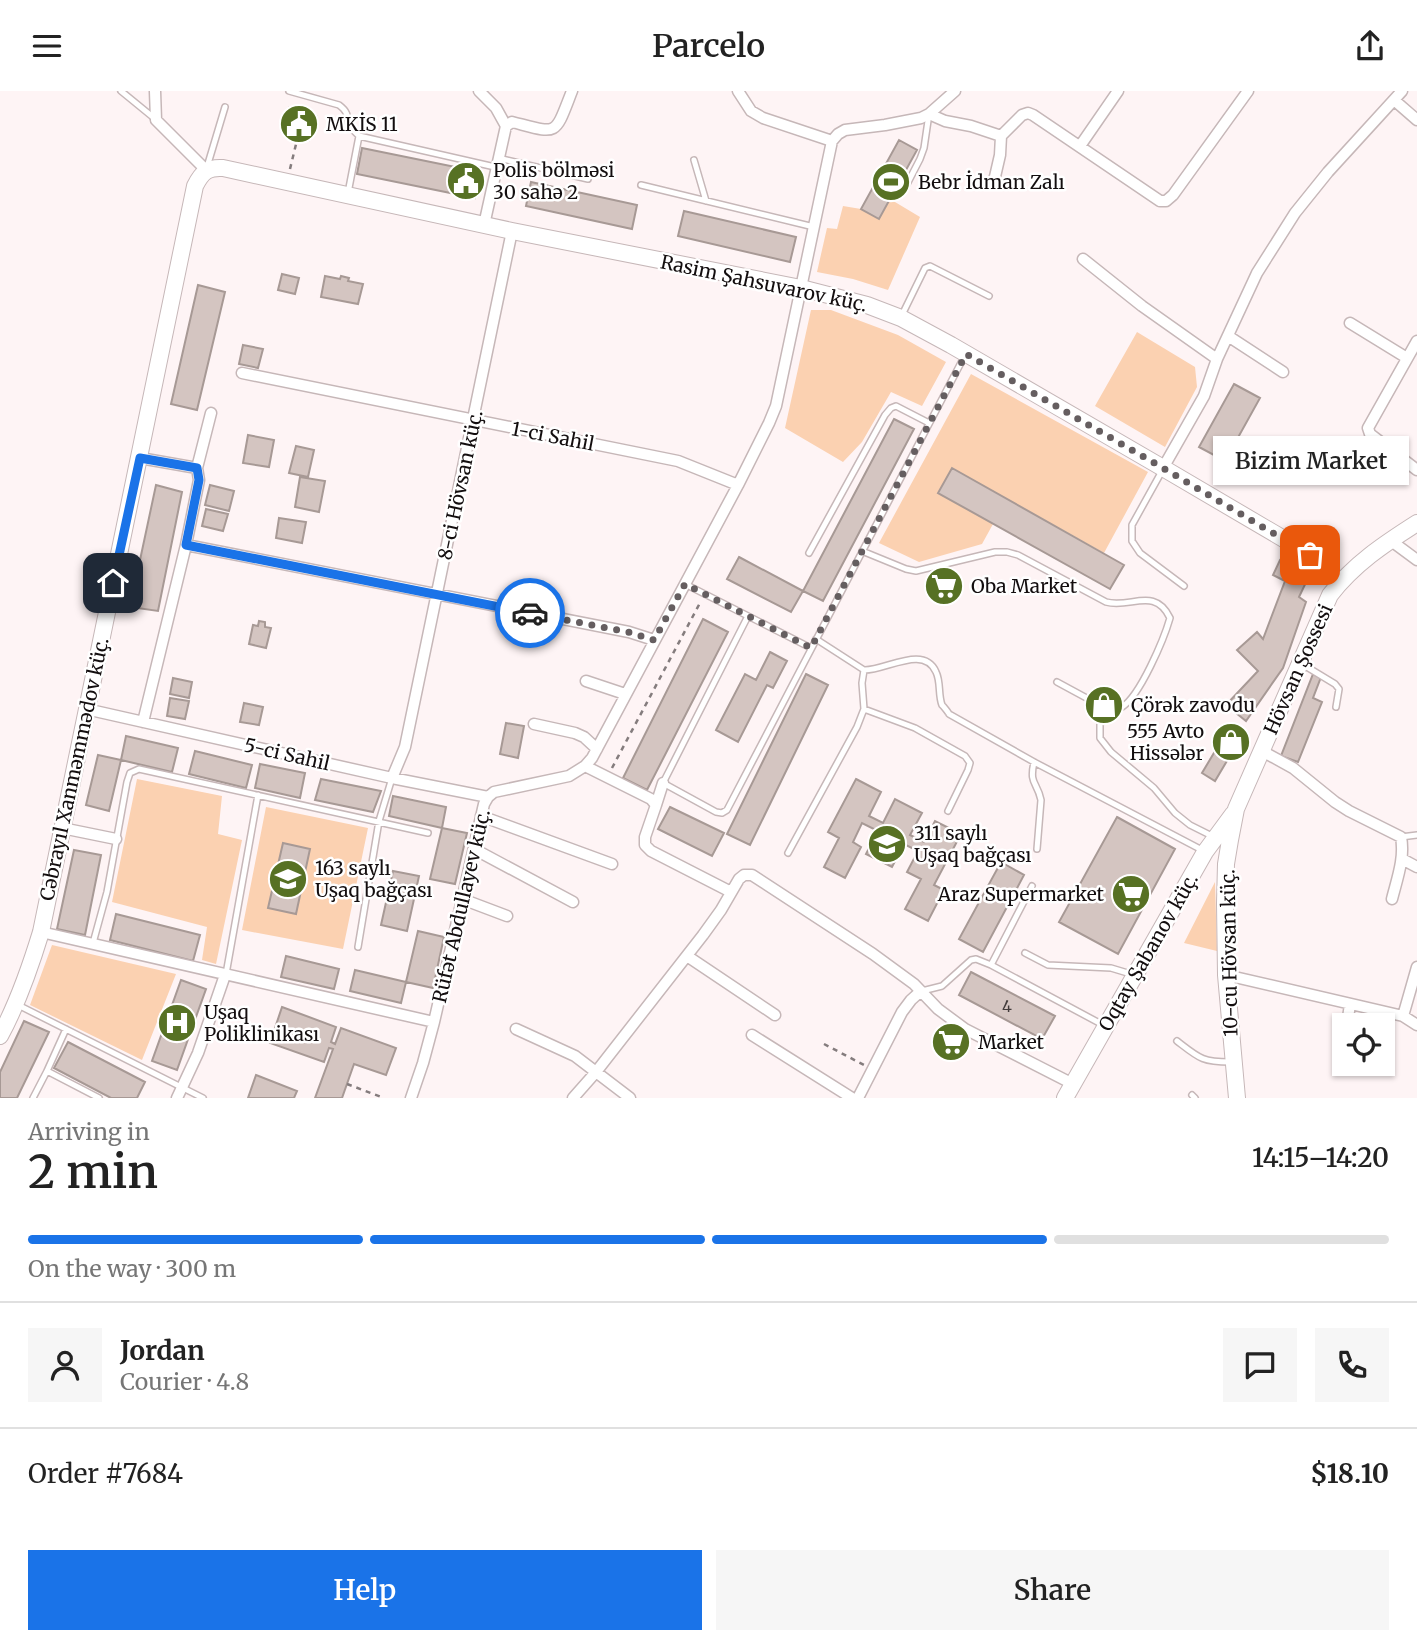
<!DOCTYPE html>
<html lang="en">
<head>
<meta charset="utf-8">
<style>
	body { margin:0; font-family:Merriweather,serif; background:#f6f6f6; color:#222; height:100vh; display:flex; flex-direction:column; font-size:26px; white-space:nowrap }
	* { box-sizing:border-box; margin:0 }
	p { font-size:23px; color:#767676 }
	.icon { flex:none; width:38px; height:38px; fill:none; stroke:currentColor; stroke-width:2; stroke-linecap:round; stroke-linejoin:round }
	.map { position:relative; height:1007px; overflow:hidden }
	.sheet { display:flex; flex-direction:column; background:#fff; flex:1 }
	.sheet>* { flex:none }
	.tools { position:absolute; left:1332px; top:922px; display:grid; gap:14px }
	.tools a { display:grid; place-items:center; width:63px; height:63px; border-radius:0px; background:#fff; box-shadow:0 2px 5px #0004; font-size:35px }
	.pin { position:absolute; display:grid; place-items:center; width:60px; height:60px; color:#fff; margin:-30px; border-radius:14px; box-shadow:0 4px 10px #0006 }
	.courier { position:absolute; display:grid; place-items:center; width:70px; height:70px; margin:-35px; border:5px solid #1a73e8; border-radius:50%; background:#fff; color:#222; box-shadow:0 2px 9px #0007 }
	.bubble { position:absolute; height:49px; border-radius:0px; background:#fff; box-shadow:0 2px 5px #0004; font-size:23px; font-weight:600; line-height:49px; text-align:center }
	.overview em { font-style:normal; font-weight:600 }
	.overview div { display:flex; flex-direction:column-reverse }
	.overview { display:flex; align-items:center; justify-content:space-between; height:119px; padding:0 28px }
	h1 { font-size:46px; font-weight:600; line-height:52px }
	.bar { display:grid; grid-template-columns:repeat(4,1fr); gap:10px 7px; align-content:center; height:84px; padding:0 28px }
	.bar i { height:9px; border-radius:5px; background:#e0e0e0 }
	.bar .on { background:#1a73e8 }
	.bar p { grid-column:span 4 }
	.line { display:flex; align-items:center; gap:18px; padding:0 28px; border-top:2px solid #e0e0e0 }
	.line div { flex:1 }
	.round { display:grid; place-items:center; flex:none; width:74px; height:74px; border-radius:0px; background:#f6f6f6 }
	.action { display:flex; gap:14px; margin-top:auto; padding:14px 28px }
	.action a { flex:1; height:80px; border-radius:0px; background:#1a73e8; color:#fff; font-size:28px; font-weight:600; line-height:80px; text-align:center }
	.action a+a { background:#f6f6f6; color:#222 }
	header { display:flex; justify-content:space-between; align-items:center; height:91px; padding:0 28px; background:#fff; font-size:32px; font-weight:600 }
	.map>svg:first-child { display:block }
</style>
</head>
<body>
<header><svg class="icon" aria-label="menu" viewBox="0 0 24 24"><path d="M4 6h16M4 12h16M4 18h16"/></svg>Parcelo<svg class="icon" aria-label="share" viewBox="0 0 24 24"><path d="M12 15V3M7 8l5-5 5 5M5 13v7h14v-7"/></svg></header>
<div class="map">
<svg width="1417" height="1007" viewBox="0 0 1417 1007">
	<rect width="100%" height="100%" fill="#fef4f5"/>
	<path fill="#fbd1b1" d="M890,108L920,126L888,199L853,188L817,181L827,137L837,138L843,115L861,118L879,127Z
		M811,219H831L898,244L946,271L922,315L891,301L862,351L843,371L785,337Z
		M1137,241L1195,276L1197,296L1165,356L1095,315Z
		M971,283L1148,381L1104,462L952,377L938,402L993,433L982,453L919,471L879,452Z
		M137,688L222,705L218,743L242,749L216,873L202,869L207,836L112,811Z
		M266,716L368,737L343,858L242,839Z
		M1215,791L1217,860L1184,852Z
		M52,854L176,883L142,969L30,914Z"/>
	<path fill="#d4c5c1" stroke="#a79995" stroke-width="2" d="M289,17L316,25L309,49L282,41Z
		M899,49L917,59L879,128L861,118Z
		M362,57L480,81L475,107L357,83Z
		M531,91L637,114L632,138L526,115Z
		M684,120L796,146L790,171L678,145Z
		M282,183L299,187L295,203L278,199Z
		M325,185L340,188L341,185L349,187L348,190L363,193L358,213L321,206Z
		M198,194L225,201L197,319L171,313Z
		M243,254L263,258L258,277L239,273Z
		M1234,293L1260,307L1225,370L1199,356Z
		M894,328L914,338L823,510L803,500Z
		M248,344L274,349L269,376L243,372Z
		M296,355L314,359L308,386L289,382Z
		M952,377L1124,474L1110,498L938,402Z
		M300,386L325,390L319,421L295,416Z
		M156,394L182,401L158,520L130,516Z
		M210,394L234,400L229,420L205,414Z
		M206,418L228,423L223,440L202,435Z
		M279,427L306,431L302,452L276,447Z
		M739,466L803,500L791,521L727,488Z
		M1280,469L1310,483L1299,506L1306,511L1283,577L1246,630L1226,614L1258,580L1237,559L1257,541L1263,548L1285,490L1273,484Z
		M703,528L728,541L647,699L623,687Z
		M259,530L265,531V536L271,537L266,557L249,553L253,534L258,535Z
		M770,561L787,570L773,597L767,594L738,651L716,639L745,583L756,589Z
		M806,583L828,594L750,754L727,743Z
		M1313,583L1321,586L1313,607L1322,611L1298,671L1281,665Z
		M173,587L192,591L189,607L170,603Z
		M170,607L189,610L185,628L167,625Z
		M244,612L263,616L259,634L240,631Z
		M506,632L524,635L518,667L500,663Z
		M1230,635L1243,643L1215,690L1202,682Z
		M126,645L178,657L172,681L121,669Z
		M195,660L252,674L246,697L189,683Z
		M98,664L121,669L109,720L86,714Z
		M260,673L305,682L300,707L255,697Z
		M321,688L381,700L373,721L315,709Z
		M856,688L881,701L869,725L883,732L895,708L922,722L910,744L924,751L935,730L961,743L934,794L944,799L928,830L905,818L921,788L907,781L918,760L904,753L892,776L866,763L878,740L862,732L853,751L861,756L845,787L824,776L839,747L828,741Z
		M393,705L446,716L442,737L389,725Z
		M670,716L724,742L712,765L658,738Z
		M1117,726L1175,758L1118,863L1059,831Z
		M442,737L467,742L455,793L430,788Z
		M283,752L310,758L296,823L268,817Z
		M74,759L101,764L85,844L57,838Z
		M1001,771L1024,784L983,861L959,848Z
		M393,780L419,785L407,840L381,834Z
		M116,823L200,844L193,870L110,849Z
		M418,840L444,846L433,897L406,891Z
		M286,865L339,878L334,898L281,886Z
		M355,879L406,891L401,912L350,900Z
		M971,881L1055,925L1042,948L959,904Z
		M181,889L206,898L177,979L152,970Z
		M282,916L336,936L331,951L335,953L341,937L396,957L386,984L354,973L342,1007H315L333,958L329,957L324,971L270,952Z
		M24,930L49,941L17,1007H0V981Z
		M68,951L145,991L137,1007H111L54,977Z
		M256,984L297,1000L294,1007H248Z"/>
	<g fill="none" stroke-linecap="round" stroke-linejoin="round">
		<g stroke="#c6b7b8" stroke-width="8">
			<path id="lane" d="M121,0L154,27
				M289,0L339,14C347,20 348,24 348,34L359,45L348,102
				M359,45L495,76
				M498,67L588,88
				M694,69L706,110
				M207,76L225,16
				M641,94L814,136
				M904,99L920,68L924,57L929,23
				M902,224L925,177L930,175L989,205
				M1162,380L1132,434V450L1140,462L1184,495
				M862,460L906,478L916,480L995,461H1007L1018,464L1106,511C1130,518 1155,495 1170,527C1164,548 1140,605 1122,616C1116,619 1111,618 1105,617L1057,591
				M809,462L885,324L891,317L896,315L929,332
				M685,493L811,557
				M748,525L663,692L716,721L722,722L727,719L964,266
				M816,548L864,579C885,580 924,553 936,581C941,591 938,604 942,614C943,615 949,622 949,623L1034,671L1202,759
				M1302,573L1335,593L1339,598L1336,616
				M1105,617L1100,634V647L1111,661L1154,697L1175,722L1190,734L1212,745
				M864,618L915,637L965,665L970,672L968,679L948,720
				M1034,671C1029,694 1037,690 1041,709L1037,758
				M1401,746L1417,744
				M788,762L857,636L864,618L862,592L864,579
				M93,852L107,801L127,691L130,682L139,678L428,742
				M358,856L379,730L392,687
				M1025,862L1048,874L1111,877L1131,883
				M991,874L1032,795
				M226,883L258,704
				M922,900L942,895L971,869L976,868L991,874L1105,935
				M18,914L203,1007
				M1177,950C1199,967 1202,971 1230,971
				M47,980L66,938
				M1192,1004L1195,1007
				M33,1007L47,980L99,1007"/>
		</g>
		<g stroke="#c6b7b8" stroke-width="13">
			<path id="street" d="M155,0L156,29L206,79
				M479,0L496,17L506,35
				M738,0L751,20L763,27L832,50
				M1394,9L1417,29
				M929,23L945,30L971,35L1001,45L1022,24L1028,22L1033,24L1160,110H1166L1173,104L1248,0
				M1080,55L1118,0
				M994,90L1000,64L1001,45
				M484,134L506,35L512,31C559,43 554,46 572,0
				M1083,168L1142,215L1217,268
				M1350,232L1407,267
				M1228,245L1283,281
				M1417,250L1368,337L1370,343L1417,379
				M242,282L678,370L738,394
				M140,367L197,377L199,389L186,454L143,631
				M197,377L211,322
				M1163,377L1204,305L1217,268L1257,182L1295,122L1328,81L1402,0
				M1390,449L1417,469
				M186,454L629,541L654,549
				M586,590L625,603
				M86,618L392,687L488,706
				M534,633L575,642L584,646L597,658
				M1262,660L1293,677L1335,711L1349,720L1401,746C1405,767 1397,788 1392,808
				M585,675L651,708L656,714L645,746V754L651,760L731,801
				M392,687L405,656L512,140
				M656,714L663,692
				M481,725L612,773
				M62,737L116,748
				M474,758L573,811
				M1402,768L1417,776
				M462,808L507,825
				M41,841L434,931
				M687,865L775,924
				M1226,884L1403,925L1417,934
				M1403,925L1417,876
				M1347,934L1350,913
				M516,938L575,965L630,1007
				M752,944L852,1007
				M1341,967L1344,949
				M177,1007L198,962L225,884
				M411,1007L423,972L434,931L484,713L488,706L494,701L569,685L585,675L592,667L738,394L769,332L776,315L832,50L838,43L845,39L885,34L921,27L929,23L955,0
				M573,1007L596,981L703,844L721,819L739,788L744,784H752L873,863L914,893L938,918L965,938L1073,993
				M858,1007L902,921L911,909L921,900"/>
		</g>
		<g stroke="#c6b7b8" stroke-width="18">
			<path id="secondary" d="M0,945C18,912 30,877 41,841L195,95C202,81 208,76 223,77L512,140L801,197L867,214L901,227L951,254L1163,377L1294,454L1322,474L1340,491
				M1065,1007L1205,761L1233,723
				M1237,1007L1226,884L1225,812L1226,773L1230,749L1236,718L1330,504C1354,473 1384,453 1417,432"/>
		</g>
		<path stroke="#847c7d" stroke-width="2.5" stroke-dasharray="5 5" stroke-linecap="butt" d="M290,78L298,45
			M612,677L701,510
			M824,953L864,974
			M347,993L384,1007"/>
		<use href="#lane" stroke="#fff" stroke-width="5"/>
		<use href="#street" stroke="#fff" stroke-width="10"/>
		<use href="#secondary" stroke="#fff" stroke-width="16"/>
	</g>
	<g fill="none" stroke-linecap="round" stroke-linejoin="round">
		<path stroke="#655e60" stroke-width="7" stroke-dasharray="0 12.6" d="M530,522L628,541L654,549L685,493L811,557L966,263L1163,377L1310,464"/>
		<path stroke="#1a73e8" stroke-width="9" d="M113,492L140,367L197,377L199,389L186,454L530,522"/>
	</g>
	<defs>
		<g id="civic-disc" transform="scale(2.0125)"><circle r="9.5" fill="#577124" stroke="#fff"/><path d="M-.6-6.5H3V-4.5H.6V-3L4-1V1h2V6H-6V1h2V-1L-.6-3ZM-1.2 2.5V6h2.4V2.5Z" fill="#fff"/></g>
		<g id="stadium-disc" transform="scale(2.0125)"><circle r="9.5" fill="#577124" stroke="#fff"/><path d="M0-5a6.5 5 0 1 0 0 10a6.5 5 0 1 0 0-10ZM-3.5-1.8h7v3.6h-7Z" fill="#fff"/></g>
		<g id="supermarket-disc" transform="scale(2.0125)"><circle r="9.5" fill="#577124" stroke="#fff"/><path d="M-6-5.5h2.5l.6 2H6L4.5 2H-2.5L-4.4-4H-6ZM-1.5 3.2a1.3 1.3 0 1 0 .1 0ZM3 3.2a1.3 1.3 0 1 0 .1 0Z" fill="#fff"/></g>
		<g id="shop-disc" transform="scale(2.0125)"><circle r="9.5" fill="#577124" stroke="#fff"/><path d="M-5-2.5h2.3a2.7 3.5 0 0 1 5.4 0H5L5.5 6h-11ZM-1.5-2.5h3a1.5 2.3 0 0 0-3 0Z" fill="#fff"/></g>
		<g id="school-disc" transform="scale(2.0125)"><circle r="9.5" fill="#577124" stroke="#fff"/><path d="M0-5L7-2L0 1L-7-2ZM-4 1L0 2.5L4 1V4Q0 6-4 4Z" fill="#fff"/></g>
		<g id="hospital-disc" transform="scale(2.0125)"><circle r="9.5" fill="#577124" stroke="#fff"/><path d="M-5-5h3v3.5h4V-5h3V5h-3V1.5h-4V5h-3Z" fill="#fff"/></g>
	</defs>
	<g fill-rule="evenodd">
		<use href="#civic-disc" x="299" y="33"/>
		<use href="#civic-disc" x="466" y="90"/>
		<use href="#stadium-disc" x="891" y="91"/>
		<use href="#supermarket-disc" x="944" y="495"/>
		<use href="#shop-disc" x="1104" y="614"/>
		<use href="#shop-disc" x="1231" y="651"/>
		<use href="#school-disc" x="887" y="753"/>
		<use href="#school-disc" x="288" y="788"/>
		<use href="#supermarket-disc" x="1131" y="803"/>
		<use href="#hospital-disc" x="177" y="932"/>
		<use href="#supermarket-disc" x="951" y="951"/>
	</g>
	<g text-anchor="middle" stroke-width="5" stroke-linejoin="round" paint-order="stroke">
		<g font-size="16" fill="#433c3c">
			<text x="1007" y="921">4</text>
		</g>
		<g font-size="19" fill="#130e0f" stroke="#fff" text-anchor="start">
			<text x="326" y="40">MKİS 11</text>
			<text x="493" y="86">Polis bölməsi<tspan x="493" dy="22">30 sahə 2</tspan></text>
			<text x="918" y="98">Bebr İdman Zalı</text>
			<text x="971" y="502">Oba Market</text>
			<text x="1131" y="621">Çörək zavodu</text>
			<text x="1204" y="647" text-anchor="end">555 Avto<tspan x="1204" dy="22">Hissələr</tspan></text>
			<text x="914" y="749">311 saylı<tspan x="914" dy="22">Uşaq bağçası</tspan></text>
			<text x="315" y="784">163 saylı<tspan x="315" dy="22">Uşaq bağçası</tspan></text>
			<text x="1104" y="810" text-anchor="end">Araz Supermarket</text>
			<text x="204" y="928">Uşaq<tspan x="204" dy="22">Poliklinikası</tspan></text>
			<text x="978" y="958">Market</text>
		</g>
		<g font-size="19" fill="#130e0f" stroke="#fff">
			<text transform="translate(764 192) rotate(12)" y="7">Rasim Şahsuvarov küç.</text>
			<text transform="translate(553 345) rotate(11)" y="7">1-ci Sahil</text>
			<text transform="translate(460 394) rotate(-78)" y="7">8-ci Hövsan küç.</text>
			<text transform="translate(1298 578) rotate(-66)" y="7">Hövsan Şossesi</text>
			<text transform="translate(287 663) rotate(13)" y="7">5-ci Sahil</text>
			<text transform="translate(74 678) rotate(-78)" y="7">Cəbrayıl Xanməmmədov küç.</text>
			<text transform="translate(461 815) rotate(-77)" y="7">Rüfət Abdullayev küç.</text>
			<text transform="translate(1148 861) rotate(-60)" y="7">Oqtay Şabanov küç.</text>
			<text transform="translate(1229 862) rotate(-91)" y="7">10-cu Hövsan küç.</text>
		</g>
	</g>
</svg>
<div class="tools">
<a><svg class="icon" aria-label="locate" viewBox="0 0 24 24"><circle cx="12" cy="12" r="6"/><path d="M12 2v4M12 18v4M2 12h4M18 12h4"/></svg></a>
</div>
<div class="pin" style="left:1310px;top:464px;background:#ea580c"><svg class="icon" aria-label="bag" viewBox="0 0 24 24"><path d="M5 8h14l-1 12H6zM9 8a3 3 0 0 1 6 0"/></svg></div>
<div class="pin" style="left:113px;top:492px;background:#1f2937"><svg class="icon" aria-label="home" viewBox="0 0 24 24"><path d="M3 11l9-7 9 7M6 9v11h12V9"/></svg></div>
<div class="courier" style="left:530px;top:522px"><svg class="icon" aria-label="car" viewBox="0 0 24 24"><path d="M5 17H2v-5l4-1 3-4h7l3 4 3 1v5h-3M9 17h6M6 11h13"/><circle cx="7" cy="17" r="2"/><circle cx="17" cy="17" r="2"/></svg></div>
<div class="bubble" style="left:1213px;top:345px;width:196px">Bizim Market</div>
</div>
<section class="sheet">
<div class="overview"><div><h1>2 min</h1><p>Arriving in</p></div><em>14:15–14:20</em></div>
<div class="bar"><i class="on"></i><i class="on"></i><i class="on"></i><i></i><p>On the way · 300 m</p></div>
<div class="line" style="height:126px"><a class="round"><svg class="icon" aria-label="person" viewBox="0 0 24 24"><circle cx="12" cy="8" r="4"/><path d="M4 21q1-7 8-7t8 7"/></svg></a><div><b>Jordan</b><p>Courier · 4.8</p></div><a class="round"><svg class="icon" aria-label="chat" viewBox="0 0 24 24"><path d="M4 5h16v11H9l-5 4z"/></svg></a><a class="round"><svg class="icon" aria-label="phone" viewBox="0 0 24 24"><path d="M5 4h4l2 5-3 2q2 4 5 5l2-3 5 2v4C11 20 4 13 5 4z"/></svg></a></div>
<div class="line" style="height:91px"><div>Order #7684</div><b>$18.10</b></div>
<div class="action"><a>Help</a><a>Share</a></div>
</section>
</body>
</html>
